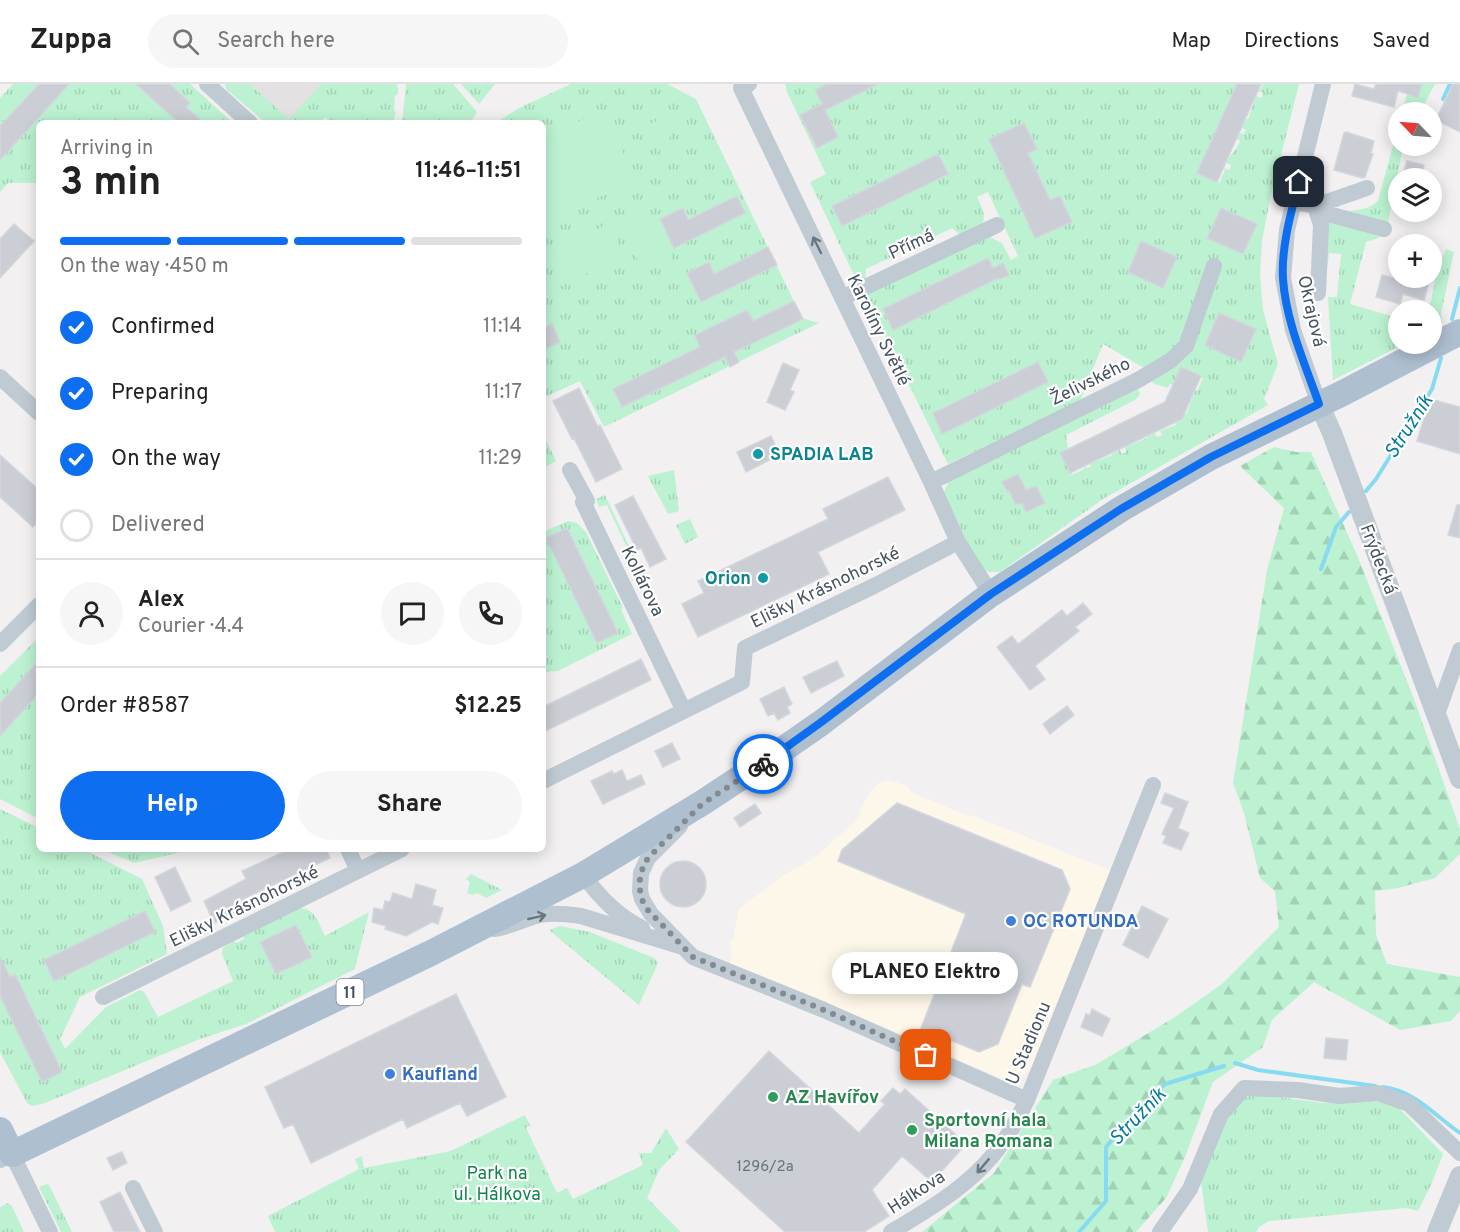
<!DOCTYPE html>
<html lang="en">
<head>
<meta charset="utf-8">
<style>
	body { margin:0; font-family:Overpass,sans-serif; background:#f6f6f6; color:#222; height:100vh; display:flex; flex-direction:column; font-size:22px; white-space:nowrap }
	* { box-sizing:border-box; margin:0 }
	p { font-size:20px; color:#767676 }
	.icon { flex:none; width:33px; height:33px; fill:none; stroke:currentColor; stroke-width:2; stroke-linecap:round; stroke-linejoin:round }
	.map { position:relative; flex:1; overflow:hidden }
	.sheet { position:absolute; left:36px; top:36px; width:510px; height:732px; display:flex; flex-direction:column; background:#fff; border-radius:9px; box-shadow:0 3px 15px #0003 }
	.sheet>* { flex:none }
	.needle { width:39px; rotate:295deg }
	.fabs { position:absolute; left:1388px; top:18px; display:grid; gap:12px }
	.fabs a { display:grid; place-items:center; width:54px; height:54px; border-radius:50%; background:#fff; box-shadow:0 3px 15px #0003; font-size:30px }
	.pin { position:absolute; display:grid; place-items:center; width:51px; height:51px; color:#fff; margin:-26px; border-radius:12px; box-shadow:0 3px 9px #0006 }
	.courier { position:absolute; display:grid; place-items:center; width:60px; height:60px; margin:-30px; border:4px solid #0d6fef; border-radius:50%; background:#fff; color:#222; box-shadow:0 2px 8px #0007 }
	.bubble { position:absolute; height:42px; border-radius:21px; background:#fff; box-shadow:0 3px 15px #0003; font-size:20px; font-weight:700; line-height:42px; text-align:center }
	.headline em { font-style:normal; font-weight:700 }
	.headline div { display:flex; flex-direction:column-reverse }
	.headline { display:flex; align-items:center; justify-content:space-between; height:102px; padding:0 24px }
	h1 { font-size:39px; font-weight:700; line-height:45px }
	.bar { display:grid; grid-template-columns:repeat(4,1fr); gap:9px 6px; align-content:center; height:72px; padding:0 24px }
	.bar i { height:8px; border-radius:4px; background:#e0e0e0 }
	.bar .on { background:#0d6fef }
	.bar p { grid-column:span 4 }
	.line { display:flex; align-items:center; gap:15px; padding:0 24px; border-top:2px solid #e0e0e0 }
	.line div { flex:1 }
	.round { display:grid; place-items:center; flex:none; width:63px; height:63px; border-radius:32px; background:#f6f6f6 }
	ol { padding:0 24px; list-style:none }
	li { display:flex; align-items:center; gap:18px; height:66px }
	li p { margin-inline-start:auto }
	li .icon { padding:6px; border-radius:50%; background:#0d6fef; color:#fff; stroke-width:4 }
	li:last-child { color:#767676 }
	li i { width:33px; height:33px; border:3px solid #e0e0e0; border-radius:50% }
	.primary-button { display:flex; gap:12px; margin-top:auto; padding:12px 24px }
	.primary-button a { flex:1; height:69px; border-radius:36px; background:#0d6fef; color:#fff; font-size:24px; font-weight:700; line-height:69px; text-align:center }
	.primary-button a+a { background:#f6f6f6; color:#222 }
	header { display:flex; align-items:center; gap:36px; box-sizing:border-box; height:84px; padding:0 30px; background:#fff; border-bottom:2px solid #e0e0e0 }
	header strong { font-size:28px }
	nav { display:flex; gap:33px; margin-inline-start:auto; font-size:21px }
	.search { width:420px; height:54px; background:#f6f6f6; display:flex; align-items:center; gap:15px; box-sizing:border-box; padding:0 21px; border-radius:33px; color:#767676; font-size:22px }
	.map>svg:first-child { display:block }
</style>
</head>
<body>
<header>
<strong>Zuppa</strong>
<div class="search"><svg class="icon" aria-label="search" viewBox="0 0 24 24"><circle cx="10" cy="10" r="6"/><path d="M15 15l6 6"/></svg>Search here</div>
<nav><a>Map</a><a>Directions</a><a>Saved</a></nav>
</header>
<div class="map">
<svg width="1460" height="1148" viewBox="0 0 1460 1148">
	<defs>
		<pattern id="grass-tufts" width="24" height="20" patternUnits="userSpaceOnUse" patternTransform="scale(1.5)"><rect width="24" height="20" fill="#bcf2d1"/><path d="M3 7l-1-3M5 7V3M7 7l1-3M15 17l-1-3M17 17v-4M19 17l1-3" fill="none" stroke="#a3d1b6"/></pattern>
		<pattern id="forest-firs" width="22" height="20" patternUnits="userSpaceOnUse" patternTransform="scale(1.5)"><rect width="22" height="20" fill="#bcf2d1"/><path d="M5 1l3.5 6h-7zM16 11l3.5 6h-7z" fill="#a3d1b6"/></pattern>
	</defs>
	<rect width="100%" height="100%" fill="#f2f0f0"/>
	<path fill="#fdf7e9" d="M888,696L899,699L911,705L910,708L971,733L972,731L1112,787L1033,982L1022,993L1012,996L1001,994L894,950V947L729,881L732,869L729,857L733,856L739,825L783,791L806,779L820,769L858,734L861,730L858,728L871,708L879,699Z"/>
	<path fill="#e3e1e2" d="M250,0H321L290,36Z"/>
	<path fill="url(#grass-tufts)" d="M13,0H39L0,42V14Z
		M69,0H136L175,36L172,39H39V99H8L0,108V76Z
		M170,0H190L233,39H204L186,23L190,18Z
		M225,0H250L289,35L321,0H396L398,4V10L395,12L394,26L396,28L393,39H332L325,33L320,39H266L226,5Z
		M406,0H453L477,28L470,39H402Z
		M461,0H495L479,20Z
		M571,0H667L696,15L802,234L819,239L604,343L580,297L543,314V39H495L521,23Z
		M785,0H1237L1197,89L1219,99L1225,86L1224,84L1229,86L1231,81L1226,79C1231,69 1236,67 1240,57L1237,55L1240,49L1244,50L1246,46L1242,44L1246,35H1248L1256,12L1261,14L1263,9L1258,7L1264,0H1299L1270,115L1262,157L1260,190L1263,226L1278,280L1264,315L1268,321L1103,415L1000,488H989L978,483L944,408L949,397L1138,305L1140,310L1135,316L1066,351L1068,366L1060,369L1072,391L1084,385V383L1087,384L1091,382L1090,380L1112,371V370L1120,366L1122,370L1126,368L1125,363L1147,354V353L1155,349L1157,353L1162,351L1160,347L1176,341L1175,339L1182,336L1185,329H1187L1195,306L1197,307L1203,294L1181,284L1173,301L1170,300L1168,304L1155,300L1152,298L1146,285L1103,260L1080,317L948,380L864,210L990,153L1002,159L1011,176L1018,172L988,108L977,113C989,137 986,141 962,152L952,144L866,185L865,200L859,202L810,98L826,90L787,8Z
		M1422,0H1435L1420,28H1402L1407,10L1418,13Z
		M1398,43V62H1403L1386,149L1389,150L1366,158L1350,220L1398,234V260H1404L1333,296L1328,213H1337L1341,170L1329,169L1326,195L1322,124C1338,128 1364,130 1378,117Z
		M1446,165L1454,168L1441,230L1442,240L1431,245V226H1426L1431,217L1437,186Z
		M543,350L556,377L543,384Z
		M674,386L679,427L668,430L648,392Z
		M605,411L643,492L630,497L640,491L607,421L599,423L596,415Z
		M690,435L698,453L685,460L676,441Z
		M568,437L577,439L586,448L623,524L621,525L632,550L558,587L543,588V448Z
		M39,553V735L0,715V592Z
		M0,725L39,744V765H83L142,795L163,842L167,870L80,913L60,955L65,965L106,923L140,906L144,908L158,933L233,897L222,870L223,864L234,856L236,859L244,855L243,852L300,824C315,824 319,840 325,852L369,828L355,885L246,940L200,955L45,1019L32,1022L27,1019L0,968Z
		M101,765H194L134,779Z
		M471,790L502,806L486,814L477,809L473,811L467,809L470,798L466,795Z
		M560,842L590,848L654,874L658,879L639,921L549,846Z
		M1254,1010L1324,1019L1384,1017L1398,1023L1443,1070L1431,1101L1418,1127L1406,1124L1269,1137L1259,1143L1256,1148H1208L1201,1098L1215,1057L1237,1017Z
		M525,1031L530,1041L526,1044L557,1109L567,1104L573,1115L643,1081L639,1069H651L666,1044L679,1065L659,1086L647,1114L681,1148H275L268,1132L359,1085L355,1075L362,1072L364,1084L451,1067Z
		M47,1100L49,1101L72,1148H61L39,1103Z
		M8,1119L12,1122L24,1148H0V1123Z"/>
	<path fill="url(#forest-firs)" d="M1274,363L1296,368H1311L1357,471L1414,615L1460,745V770L1435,794L1398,804L1375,807L1376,851L1387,880L1460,893V927L1451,937L1400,946L1314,898L1272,936L1263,963L1213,998L1185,1073L1166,1114L1136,1148H922L994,1089L1053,996L1097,980L1175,933L1222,900L1279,843L1275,807L1260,794L1244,729L1233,699L1267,486L1284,424L1240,382Z"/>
	<path fill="#bcf2d1" d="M602,26L636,95L543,141V55Z
		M663,35L673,36L665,79L648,40Z
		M649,127L672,175L644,188L621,140Z
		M608,140L623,172L561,202L546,170Z"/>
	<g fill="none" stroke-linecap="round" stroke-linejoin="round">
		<path stroke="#86dbf2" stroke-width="4" d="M1443,15L1450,0
			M1452,235L1460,204
			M1366,407L1376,395L1432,305L1441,274
			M1321,485L1336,443L1349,428
			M1235,979L1258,986L1375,1002
			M1383,1003C1415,1007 1434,1031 1460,1049
			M1079,1148L1106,1117V1063L1133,1031L1165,1000L1224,982"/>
	</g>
	<path fill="#cbcfd5" stroke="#d3d6dc" stroke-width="1.5" d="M39,0H69L0,76V42Z
		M136,0H170L190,19L186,23L204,39H179Z
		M827,0H878L825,26L838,53L817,64L800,31L822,20L815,6Z
		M1237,0H1261L1217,98L1197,89Z
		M1355,0L1374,5L1376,0H1422L1418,13L1398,7L1394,23L1352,12Z
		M1453,0H1460V48L1436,36Z
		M1024,39L1037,65L1028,69L1050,116L1060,112L1072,138L1035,154L989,55Z
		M1346,48L1374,57L1371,69L1373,70L1365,93L1362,94L1334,86L1344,49Z
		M938,70L948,90L842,142L832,122Z
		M1407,77L1424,81L1421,94H1402Z
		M737,112L745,129L674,164L660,135L683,124L688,136Z
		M1221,124L1257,140L1243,170L1207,154Z
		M14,140L34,157L0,194V155Z
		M1141,157L1177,173L1163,204L1128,188Z
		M768,163L777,181L701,218L687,189L709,178L714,190Z
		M988,174L993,184L1003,179L1009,191L999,195L998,194L893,246L883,225Z
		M1382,191L1405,197L1406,194H1430L1424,216L1403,210L1400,220L1376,213Z
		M794,217L803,235L734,268L739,278L730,283L725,273L622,323L613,305L700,263L695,251L747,226L753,237Z
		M1219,229L1256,245L1241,278L1205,261Z
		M552,240L560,258L543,266V244Z
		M1038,278L1048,298L942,350L933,329Z
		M783,279L799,286L790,306L794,308L785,326L767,318Z
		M1181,283L1201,292L1182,335L1070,389L1060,369L1165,318Z
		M579,304L598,343L600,341L622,385L596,398L574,354L572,355L553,317Z
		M1430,315L1460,323V370L1417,357Z
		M771,352L780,371L746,388L737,368Z
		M0,371L39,406V437L33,443L0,413Z
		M1018,390L1026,406L1036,402L1045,419L1026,428L1022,419L1016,421L1009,406L1007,407L1002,398Z
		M888,393L905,426L818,468L829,490L698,553L682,520L704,509L698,497L828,435L823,425Z
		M633,412L666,475L650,483L641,464L637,466L615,421Z
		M1457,421H1460V454L1448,451Z
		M567,444L618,549L597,559L546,454Z
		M1083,519L1092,530L1075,543L1079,547L1035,582L1045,595L1030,606L997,563L1012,552L1018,560L1062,526L1067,532Z
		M641,575L651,596L543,648V623Z
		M39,576V609L0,652V619Z
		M837,577L844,592L811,609L803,593Z
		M784,603L792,620L787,623L790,629L778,636L774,629L768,632L760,615Z
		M1067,622L1074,631L1050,650L1043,640Z
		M672,659L680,675L663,683L655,667Z
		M622,686L627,697L641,691L645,700L603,720L591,697L612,687L614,690Z
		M1165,709L1188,718L1178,744L1189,749L1181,766L1163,759L1166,752L1162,750L1174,724L1161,719Z
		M897,719L1062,786L1070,805L1030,903L1022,900L998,960L979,968L921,944L966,830L838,777L842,766Z
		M755,720L761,729L740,743L734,734Z
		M290,765H326L330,774L243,815L247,823L214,839L204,817L246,795L242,787Z
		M660 800a23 23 0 1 1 46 0a23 23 0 1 1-46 0Z
		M175,783L191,817L171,827L155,793Z
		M416,800L436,806L432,821L443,824L438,840L432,838L406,852L385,845L386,842L372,838L374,824L383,826L385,817L390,818L393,809L412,815Z
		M1142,822L1168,835L1148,874L1123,861Z
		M145,827L155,848L54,897L44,876Z
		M296,841L312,873L276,890L260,858Z
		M0,873L10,893L15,890L62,988L42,998L0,912Z
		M456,910L506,1013L467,1032L460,1019L407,1044L403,1035L311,1079L293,1040L284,1044L265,1003Z
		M1092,925L1110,935L1102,952L1081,943L1086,930L1090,931Z
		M1326,954L1348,956L1346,976L1324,974Z
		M769,967L859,1049L885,1020L881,1017L893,1004L900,1010L905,1005L966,1060L932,1098L902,1072L872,1106L889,1132L864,1148H785L686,1058Z
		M122,1068L127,1079L113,1086L107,1074Z
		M120,1108L140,1148H114L100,1118Z"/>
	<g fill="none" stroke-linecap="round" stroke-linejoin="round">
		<path stroke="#bfcad2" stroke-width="16" d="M207,0L250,39
			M749,0L741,4L931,398L958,458L991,510
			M1294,118L1315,122L1321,141L1318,209
			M1315,122L1367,104
			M1317,127L1384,145
			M842,214L997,141
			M0,293L39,329
			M1319,320L1293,246L1283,194L1287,146L1323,0
			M570,386L587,417L583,418L684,627
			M931,398L1138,296L1170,277L1186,262L1214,182
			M0,560L39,521
			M1437,630L1460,566
			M543,697L742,598L745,564L874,502L958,458
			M680,742L648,774L641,789L640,807L642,815L651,830L693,873L824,926L1027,1016
			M348,765L358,787
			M583,791C599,812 617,832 642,844
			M494,845C509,843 522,836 536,832C549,828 567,830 581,832L680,862
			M103,913L402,765
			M0,1076L12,1070L50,1148
			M133,1104L155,1148
			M891,1148C935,1122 979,1096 1007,1052C1015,1041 1021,1028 1027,1016L1153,701
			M1160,1148L1190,1105L1221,1030L1244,1004L1298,1006L1339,1012L1378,1009L1409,1020L1460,1069"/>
		<path stroke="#bfcad2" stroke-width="20" d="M1319,320L1332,349L1460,695
			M1437,1148L1460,1092"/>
		<path stroke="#aebfd0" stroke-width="26" d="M0,1046L12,1070L431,869L583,791L702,719L775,671L821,639L991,510L1121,425L1211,373L1343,309L1460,248"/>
	</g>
	<defs><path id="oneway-shaft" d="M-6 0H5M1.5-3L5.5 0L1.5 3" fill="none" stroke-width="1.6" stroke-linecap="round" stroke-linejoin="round" transform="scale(1.5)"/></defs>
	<g stroke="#6a7782">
		<use href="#oneway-shaft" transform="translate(817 161) rotate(-116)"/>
		<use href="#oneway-shaft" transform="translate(537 833) rotate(-13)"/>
		<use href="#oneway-shaft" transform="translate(983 1082) rotate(130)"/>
	</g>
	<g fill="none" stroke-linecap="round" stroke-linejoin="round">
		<path stroke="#828a92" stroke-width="6" stroke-dasharray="0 10.8" d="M763,680L702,720L648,774C638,790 637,805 645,823L693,873L824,926L926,971"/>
		<path stroke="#0d6fef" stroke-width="8" d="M763,680L820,639L991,510L1121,425L1211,373L1319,320C1305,280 1286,238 1283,195C1281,164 1291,128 1299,98"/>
	</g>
	<g fill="#0f9aa8" stroke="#fff" stroke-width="2">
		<circle cx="758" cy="370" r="6"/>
		<circle cx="763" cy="494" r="6"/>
	</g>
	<g fill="#3f7fe0" stroke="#fff" stroke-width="2">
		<circle cx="1011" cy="837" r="6"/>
		<circle cx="390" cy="990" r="6"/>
	</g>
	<g fill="#2e9e5b" stroke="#fff" stroke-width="2">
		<circle cx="773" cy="1013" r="6"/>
		<circle cx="912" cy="1046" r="6"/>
	</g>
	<g text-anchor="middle" stroke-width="4.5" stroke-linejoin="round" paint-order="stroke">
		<g font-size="15" fill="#67727c">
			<text x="765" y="1087">1296/2a</text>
		</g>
		<rect fill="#fff" stroke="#7e878f" stroke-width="1.5" x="336.5" y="895" width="27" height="26" rx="4.5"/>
		<g font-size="16" font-weight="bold" fill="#46535f">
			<text x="350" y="914">11</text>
		</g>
		<g font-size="18" fill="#46535f" stroke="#fff">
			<text transform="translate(911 160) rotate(-25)" y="6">Přímá</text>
			<text transform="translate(1312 227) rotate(77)" y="6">Okrajová</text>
			<text transform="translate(879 246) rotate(64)" y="6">Karolíny Světlé</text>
			<text transform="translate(1090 297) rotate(-26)" y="6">Želivského</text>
			<text transform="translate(1379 475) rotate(69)" y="6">Frýdecká</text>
			<text transform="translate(643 497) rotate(64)" y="6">Kollárova</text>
			<text transform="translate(825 503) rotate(-26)" y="6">Elišky Krásnohorské</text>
			<text transform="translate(244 822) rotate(-26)" y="6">Elišky Krásnohorské</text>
			<text transform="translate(1028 959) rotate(-67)" y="6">U Stadionu</text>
			<text transform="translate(916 1108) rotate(-33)" y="6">Hálkova</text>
		</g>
		<g font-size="18" font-weight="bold" fill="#0d838f" stroke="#fff" text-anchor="start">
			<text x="770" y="376">SPADIA LAB</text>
			<text x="751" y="500" text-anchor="end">Orion</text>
		</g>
		<g font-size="18" font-weight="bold" fill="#366cbe" stroke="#fff" text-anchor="start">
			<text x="1023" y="843">OC ROTUNDA</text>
			<text x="402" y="996">Kaufland</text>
		</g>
		<g font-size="18" font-weight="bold" fill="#27864d" stroke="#fff" text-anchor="start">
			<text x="785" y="1019">AZ Havířov</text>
			<text x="924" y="1042">Sportovní hala<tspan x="924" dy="21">Milana Romana</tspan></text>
		</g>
		<g font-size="18" fill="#11864c" stroke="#fff">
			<text x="497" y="1095">Park na<tspan x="497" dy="21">ul. Hálkova</tspan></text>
		</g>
		<g font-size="20" font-style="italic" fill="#057c9c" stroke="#fff">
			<text transform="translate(1408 342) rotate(-57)" y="7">Stružník</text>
			<text transform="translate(1137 1032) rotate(-46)" y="7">Stružník</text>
		</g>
	</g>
</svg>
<div class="fabs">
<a><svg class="needle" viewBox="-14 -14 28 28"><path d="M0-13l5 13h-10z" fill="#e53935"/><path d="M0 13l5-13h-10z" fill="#767676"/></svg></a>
<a><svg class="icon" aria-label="layers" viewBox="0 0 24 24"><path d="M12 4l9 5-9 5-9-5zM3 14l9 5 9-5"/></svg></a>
<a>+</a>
<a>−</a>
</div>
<div class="pin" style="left:926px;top:971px;background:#ea580c"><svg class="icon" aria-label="bag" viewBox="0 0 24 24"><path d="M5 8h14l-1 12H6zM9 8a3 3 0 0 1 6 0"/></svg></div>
<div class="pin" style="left:1299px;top:98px;background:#1f2937"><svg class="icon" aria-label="home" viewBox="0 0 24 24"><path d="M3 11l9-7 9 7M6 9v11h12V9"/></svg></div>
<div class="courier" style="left:763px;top:680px"><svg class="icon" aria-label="bike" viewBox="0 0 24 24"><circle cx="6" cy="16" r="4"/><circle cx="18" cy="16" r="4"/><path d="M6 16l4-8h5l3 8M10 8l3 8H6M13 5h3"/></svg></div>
<div class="bubble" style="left:832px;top:868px;width:186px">PLANEO Elektro</div>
<section class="sheet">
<div class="headline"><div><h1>3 min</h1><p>Arriving in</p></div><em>11:46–11:51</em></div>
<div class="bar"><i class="on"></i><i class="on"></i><i class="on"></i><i></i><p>On the way · 450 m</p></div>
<ol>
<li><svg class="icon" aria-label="check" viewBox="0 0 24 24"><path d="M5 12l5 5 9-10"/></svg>Confirmed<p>11:14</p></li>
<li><svg class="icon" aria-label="check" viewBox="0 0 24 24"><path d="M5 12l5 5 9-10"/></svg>Preparing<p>11:17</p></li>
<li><svg class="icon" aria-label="check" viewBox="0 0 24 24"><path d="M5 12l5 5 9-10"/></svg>On the way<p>11:29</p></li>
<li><i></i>Delivered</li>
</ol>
<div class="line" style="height:108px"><a class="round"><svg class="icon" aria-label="person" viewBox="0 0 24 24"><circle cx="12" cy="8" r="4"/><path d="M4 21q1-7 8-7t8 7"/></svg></a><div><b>Alex</b><p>Courier · 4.4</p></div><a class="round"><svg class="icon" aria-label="chat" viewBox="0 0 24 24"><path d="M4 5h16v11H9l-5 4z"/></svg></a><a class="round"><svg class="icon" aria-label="phone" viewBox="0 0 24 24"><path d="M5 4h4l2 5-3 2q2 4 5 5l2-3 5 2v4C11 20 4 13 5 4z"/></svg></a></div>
<div class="line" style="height:78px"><div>Order #8587</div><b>$12.25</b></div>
<div class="primary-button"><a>Help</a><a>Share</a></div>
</section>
</div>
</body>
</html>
